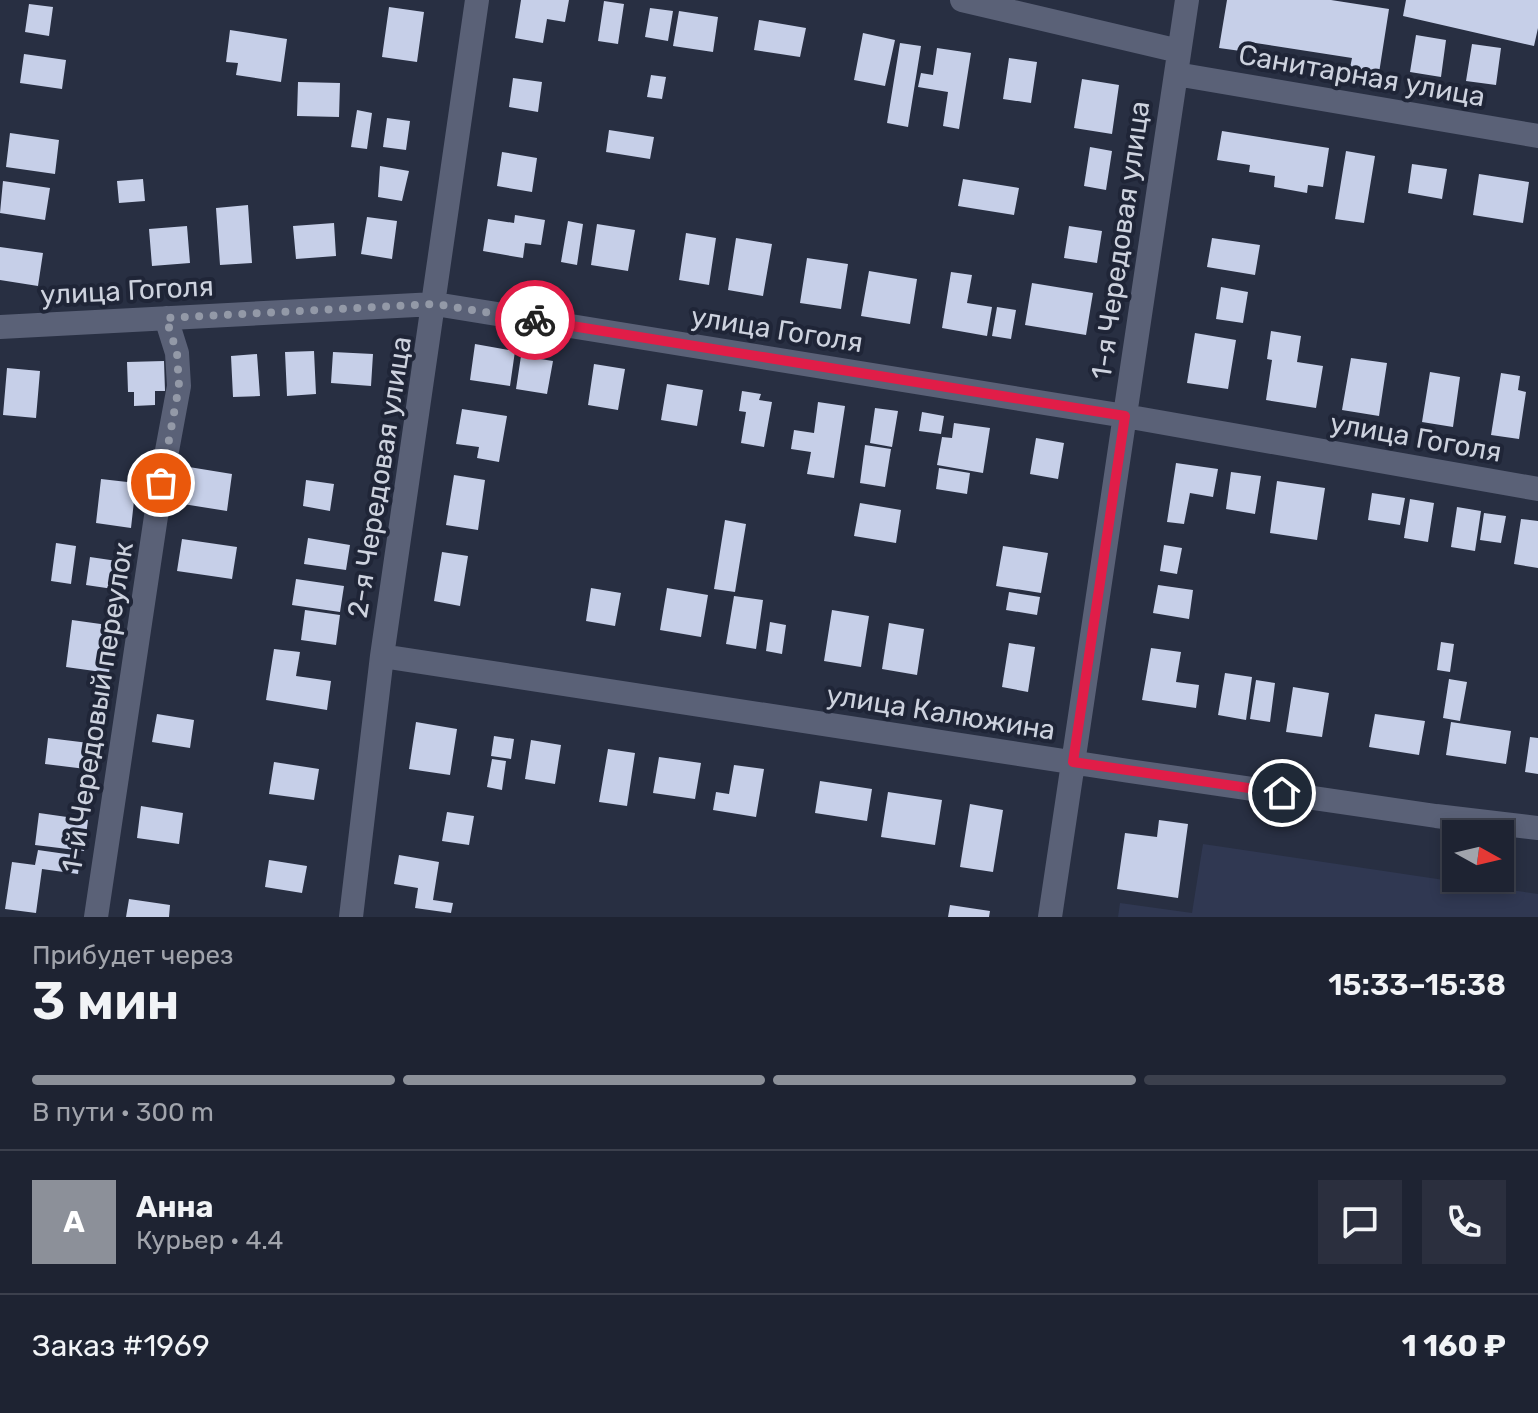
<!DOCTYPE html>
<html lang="ru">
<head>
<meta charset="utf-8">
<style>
	body { margin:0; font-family:Rubik,sans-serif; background:#2b2f3e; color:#f1f3f6; height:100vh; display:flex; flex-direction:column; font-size:30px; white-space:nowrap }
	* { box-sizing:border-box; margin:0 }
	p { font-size:26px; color:#a1a4ac }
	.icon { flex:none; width:44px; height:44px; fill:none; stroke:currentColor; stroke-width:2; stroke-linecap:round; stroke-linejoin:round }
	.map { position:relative; height:917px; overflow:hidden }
	.panel { display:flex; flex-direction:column; background:#1e2332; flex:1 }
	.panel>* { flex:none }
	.needle { width:52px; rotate:98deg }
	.fabs { position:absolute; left:1442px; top:820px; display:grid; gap:16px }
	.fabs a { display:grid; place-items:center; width:72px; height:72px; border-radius:0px; background:#1e2332; box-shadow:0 4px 12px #0003,0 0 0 2px #3c404d; font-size:40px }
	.pin { position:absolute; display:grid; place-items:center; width:68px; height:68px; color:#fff; margin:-34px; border:4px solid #fff; border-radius:50%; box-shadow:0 2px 8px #0007 }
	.courier { position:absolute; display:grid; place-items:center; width:80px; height:80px; margin:-40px; border:6px solid #e11d48; border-radius:50%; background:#fff; color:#222; box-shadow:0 2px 10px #0007 }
	.overview em { font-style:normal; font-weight:600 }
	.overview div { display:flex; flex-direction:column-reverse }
	.overview { display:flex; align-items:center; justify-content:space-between; height:136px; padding:0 32px }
	h1 { font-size:52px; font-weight:600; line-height:60px }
	.bar { display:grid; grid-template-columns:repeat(4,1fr); gap:12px 8px; align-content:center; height:96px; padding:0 32px }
	.bar i { height:10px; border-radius:6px; background:#3c404d }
	.bar .on { background:#8c9099 }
	.bar p { grid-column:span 4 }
	.line { display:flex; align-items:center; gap:20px; padding:0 32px; border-top:2px solid #3c404d }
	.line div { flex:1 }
	.round { display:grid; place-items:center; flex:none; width:84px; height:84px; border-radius:0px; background:#2b2f3e }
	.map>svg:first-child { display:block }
</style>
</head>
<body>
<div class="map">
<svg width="1538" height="917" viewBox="0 0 1538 917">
	<rect width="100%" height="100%" fill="#282f42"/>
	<path fill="#303852" d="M1203,844L1538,894V917H1118L1120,903L1192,913Z"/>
	<path fill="#c6cfe8" d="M521,0H569L565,22L547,19L543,43L515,38Z
		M1227,0H1331L1389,9L1379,73L1350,68L1352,58L1249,42L1248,52L1219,48Z
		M1406,0H1538V28L1534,46L1403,16Z
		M604,1L624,4L618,44L598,41Z
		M29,4L53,7L49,36L25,32Z
		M389,7L424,12L417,62L382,57Z
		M650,8L673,11L668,41L645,37Z
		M679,11L718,17L713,52L673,46Z
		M759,20L806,28L800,57L754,50Z
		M230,30L287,39L281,82L236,75L238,63L226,62Z
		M863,33L895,40L885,86L854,80Z
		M1416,35L1446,40L1441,77L1410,72Z
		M900,43L921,46L908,127L887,123Z
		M1472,44L1501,48L1496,85L1466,81Z
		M937,48L971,53L959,129L943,126L948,92L918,87L921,73L933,75Z
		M24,54L66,60L62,89L20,83Z
		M1009,58L1037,62L1031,103L1003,99Z
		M651,75L666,77L662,99L647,97Z
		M513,78L542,82L538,112L509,107Z
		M1082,79L1119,85L1112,134L1074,128Z
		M298,82L340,83L339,117L297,116Z
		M357,110L372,113L367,149L351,147Z
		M387,118L410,121L406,150L383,147Z
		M609,130L654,137L650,159L606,152Z
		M1222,131L1329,148L1323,187L1308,185L1307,193L1274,187L1275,176L1249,172L1250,165L1217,160Z
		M10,133L59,140L55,174L6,167Z
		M1090,147L1112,151L1106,190L1084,186Z
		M1346,151L1375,156L1364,223L1335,219Z
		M502,152L537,158L532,192L497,186Z
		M1412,164L1447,169L1442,199L1408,193Z
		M380,166L409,171L402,201L378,197Z
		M1479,174L1529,182L1523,223L1473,215Z
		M143,179L145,201L119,203L117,181Z
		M963,179L1019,188L1014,215L958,206Z
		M3,181L50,188L45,220L0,213Z
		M248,205L252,263L220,265L216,208Z
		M515,215L545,220L541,245L525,243L523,258L483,251L488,219L514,223Z
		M367,217L397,221L392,259L361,254Z
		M568,221L583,224L577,265L561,262Z
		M334,223L336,256L296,259L293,226Z
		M597,224L635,230L628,271L591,265Z
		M187,226L190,263L152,266L149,229Z
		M1069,226L1102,231L1097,263L1064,258Z
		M686,233L716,238L709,285L679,280Z
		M736,238L772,244L763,296L728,290Z
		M1212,238L1260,245L1255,275L1207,267Z
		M0,247L43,253L38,286L0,280Z
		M807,258L848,264L841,309L800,303Z
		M869,271L917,279L910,324L861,316Z
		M951,272L972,275L967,303L992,307L987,336L942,328Z
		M1032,283L1093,293L1086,335L1025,325Z
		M1221,287L1248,292L1243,323L1216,319Z
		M997,307L1016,310L1011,339L992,336Z
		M1271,331L1301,336L1297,362L1323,366L1316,408L1266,400L1272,360L1267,359Z
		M1195,333L1236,340L1228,389L1187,383Z
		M475,344L515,351L510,386L470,380Z
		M314,351L316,394L287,396L285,352Z
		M333,352L373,354L371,386L331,383Z
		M257,354L260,396L233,397L231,356Z
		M521,356L553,361L547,394L516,389Z
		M1351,358L1387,363L1379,416L1342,410Z
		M164,361L165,391H155V405L134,406V392H128L127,362Z
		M594,364L625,369L618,410L588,405Z
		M7,368L40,371L36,418L3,415Z
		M1430,372L1460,377L1453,427L1422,422Z
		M1501,373L1520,376L1518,390L1526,392L1519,439L1491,435Z
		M667,384L703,390L697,426L661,420Z
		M742,391L761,394L759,400L772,402L764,447L741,443L746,412L739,411Z
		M818,402L845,406L834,478L807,474L811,452L791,449L794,430L814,433Z
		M875,408L898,411L892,447L870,443Z
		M462,409L507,416L499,462L477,458L479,447L456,444Z
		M922,412L944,416L941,434L919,431Z
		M954,423L990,428L983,473L937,465L942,437L952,438Z
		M1036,438L1064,443L1058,479L1030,474Z
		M865,445L891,449L885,487L860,483Z
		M1176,463L1218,469L1213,497L1190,493L1184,524L1167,522Z
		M189,467L232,474L227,511L183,504Z
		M939,468L970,473L967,494L936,489Z
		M1231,472L1261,476L1255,514L1226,509Z
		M454,475L485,480L478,530L446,525Z
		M101,479L136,483L131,528L96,523Z
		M306,480L334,484L330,511L303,506Z
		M1277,481L1325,488L1317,540L1270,533Z
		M1372,493L1405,498L1400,525L1368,520Z
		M1410,499L1434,503L1428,542L1404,538Z
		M860,503L901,510L896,543L854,536Z
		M1457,507L1481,511L1475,551L1451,547Z
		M1484,513L1506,516L1501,543L1480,540Z
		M1521,519L1538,521V568L1514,564Z
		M725,520L746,524L735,592L714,589Z
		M308,538L350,545L346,570L304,564Z
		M182,539L237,547L232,579L177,571Z
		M56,543L76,546L71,584L51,581Z
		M1164,545L1182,548L1177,574L1160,571Z
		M1003,546L1048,553L1041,593L996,586Z
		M442,552L468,556L460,606L434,601Z
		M90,557L124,562L120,590L86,585Z
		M296,579L344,586L340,612L292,605Z
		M1158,585L1193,590L1189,619L1153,613Z
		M591,588L621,593L615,626L586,621Z
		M667,588L708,595L701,637L660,630Z
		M1009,592L1040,597L1037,615L1006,610Z
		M734,596L763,600L756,649L726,644Z
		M305,610L340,615L336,645L301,640Z
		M832,610L869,616L861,667L824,661Z
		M72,620L115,626L109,673L66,667Z
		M770,622L786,625L782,654L766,651Z
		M889,623L924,629L917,675L882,669Z
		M1441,642L1454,644L1450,672L1437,670Z
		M1009,643L1035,647L1028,692L1002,687Z
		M1151,648L1181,652L1176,682L1199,685L1196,708L1142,700Z
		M274,649L300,652L296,676L331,681L327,710L266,700Z
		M1225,673L1252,677L1246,720L1218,715Z
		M1449,679L1467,682L1460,721L1443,718Z
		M1256,680L1275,683L1270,722L1250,719Z
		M1293,687L1329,693L1322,737L1286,732Z
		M157,714L194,720L190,748L152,742Z
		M1375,714L1425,721L1419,755L1369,747Z
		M416,722L457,729L450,775L409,769Z
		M1451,722L1511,731L1506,764L1446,755Z
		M494,736L514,739L511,759L491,756Z
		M1530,737L1538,738V774L1525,772Z
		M48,738L97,744L94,770L45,764Z
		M531,740L561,745L555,784L525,779Z
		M608,749L635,753L627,806L599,802Z
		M659,757L701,763L695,799L653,793Z
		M492,759L506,761L502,790L487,787Z
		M274,762L319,769L314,800L269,794Z
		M734,765L764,769L756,817L713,810L716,792L729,794Z
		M820,781L872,789L867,821L815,813Z
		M888,792L942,800L935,845L881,837Z
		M970,804L1003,810L993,872L960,867Z
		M141,806L183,813L179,844L137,838Z
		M447,812L474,816L469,845L442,841Z
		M39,813L88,820L84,851L35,845Z
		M1159,820L1188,824L1178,898L1117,889L1125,833L1157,837Z
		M38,850L80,856L78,874L42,869L36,913L5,909L12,862L35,865Z
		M399,855L439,862L433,900L453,903L451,913L415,908L418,888L394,884Z
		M269,860L307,866L302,893L265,887Z
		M129,899L170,905L169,917H126Z
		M950,905L990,911L989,917H948Z"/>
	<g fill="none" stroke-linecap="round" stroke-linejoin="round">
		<path stroke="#5a6177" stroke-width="24" d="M962,0L1179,51
			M1176,74L1538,136
			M0,327L435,304L1125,416L1538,489
			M382,656L1129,771L1436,816L1538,828
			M96,917L161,483L179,386L177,353L166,318
			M351,917L382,656L477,0
			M1050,917L1187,0"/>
	</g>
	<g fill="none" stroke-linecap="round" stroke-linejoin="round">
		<path stroke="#9399a7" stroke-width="8" stroke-dasharray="0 14.4" d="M161,483L179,386L177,353L166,318L435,304L535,320"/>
		<path stroke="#e11d48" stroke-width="10" d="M535,320L1125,416L1073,762L1282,793"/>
	</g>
	<g text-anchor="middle" stroke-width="8" stroke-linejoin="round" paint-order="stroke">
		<g font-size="28" fill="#cdd2de" stroke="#1f2537">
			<text transform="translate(1362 75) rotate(10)" y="10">Санитарная улица</text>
			<text transform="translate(1120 240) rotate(-82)" y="10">1-я Чередовая улица</text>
			<text transform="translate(127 290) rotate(-3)" y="10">улица Гоголя</text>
			<text transform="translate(777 329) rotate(9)" y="10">улица Гоголя</text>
			<text transform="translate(1416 437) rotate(10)" y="10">улица Гоголя</text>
			<text transform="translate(379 477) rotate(-81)" y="10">2-я Чередовая улица</text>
			<text transform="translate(97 707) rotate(-81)" y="10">1-й Чередовый переулок</text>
			<text transform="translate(941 712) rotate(9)" y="10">улица Калюжина</text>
		</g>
	</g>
</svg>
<div class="fabs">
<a><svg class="needle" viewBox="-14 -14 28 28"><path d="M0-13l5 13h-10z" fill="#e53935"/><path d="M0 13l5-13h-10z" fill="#a1a4ac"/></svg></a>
</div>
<div class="pin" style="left:161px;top:483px;background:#ea580c"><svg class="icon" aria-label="bag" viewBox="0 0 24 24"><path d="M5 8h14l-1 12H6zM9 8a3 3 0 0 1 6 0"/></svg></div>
<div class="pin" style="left:1282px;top:793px;background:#1f2937"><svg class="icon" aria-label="home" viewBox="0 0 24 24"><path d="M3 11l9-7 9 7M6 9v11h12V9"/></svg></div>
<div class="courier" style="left:535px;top:320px"><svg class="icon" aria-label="bike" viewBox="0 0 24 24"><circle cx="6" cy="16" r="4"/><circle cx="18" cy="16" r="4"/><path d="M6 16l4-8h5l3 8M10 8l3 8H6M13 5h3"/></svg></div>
</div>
<section class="panel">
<div class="overview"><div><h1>3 мин</h1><p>Прибудет через</p></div><em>15:33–15:38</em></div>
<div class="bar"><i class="on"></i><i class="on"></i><i class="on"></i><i></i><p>В пути · 300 m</p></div>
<div class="line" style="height:144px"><b class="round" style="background:#8c9099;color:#fff">А</b><div><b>Анна</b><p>Курьер · 4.4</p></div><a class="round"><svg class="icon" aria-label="chat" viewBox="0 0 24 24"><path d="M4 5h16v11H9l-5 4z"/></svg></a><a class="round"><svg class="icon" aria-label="phone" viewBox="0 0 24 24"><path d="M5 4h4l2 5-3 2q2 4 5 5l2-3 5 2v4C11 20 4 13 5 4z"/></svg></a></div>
<div class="line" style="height:104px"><div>Заказ #1969</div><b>1 160 ₽</b></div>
</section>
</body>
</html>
